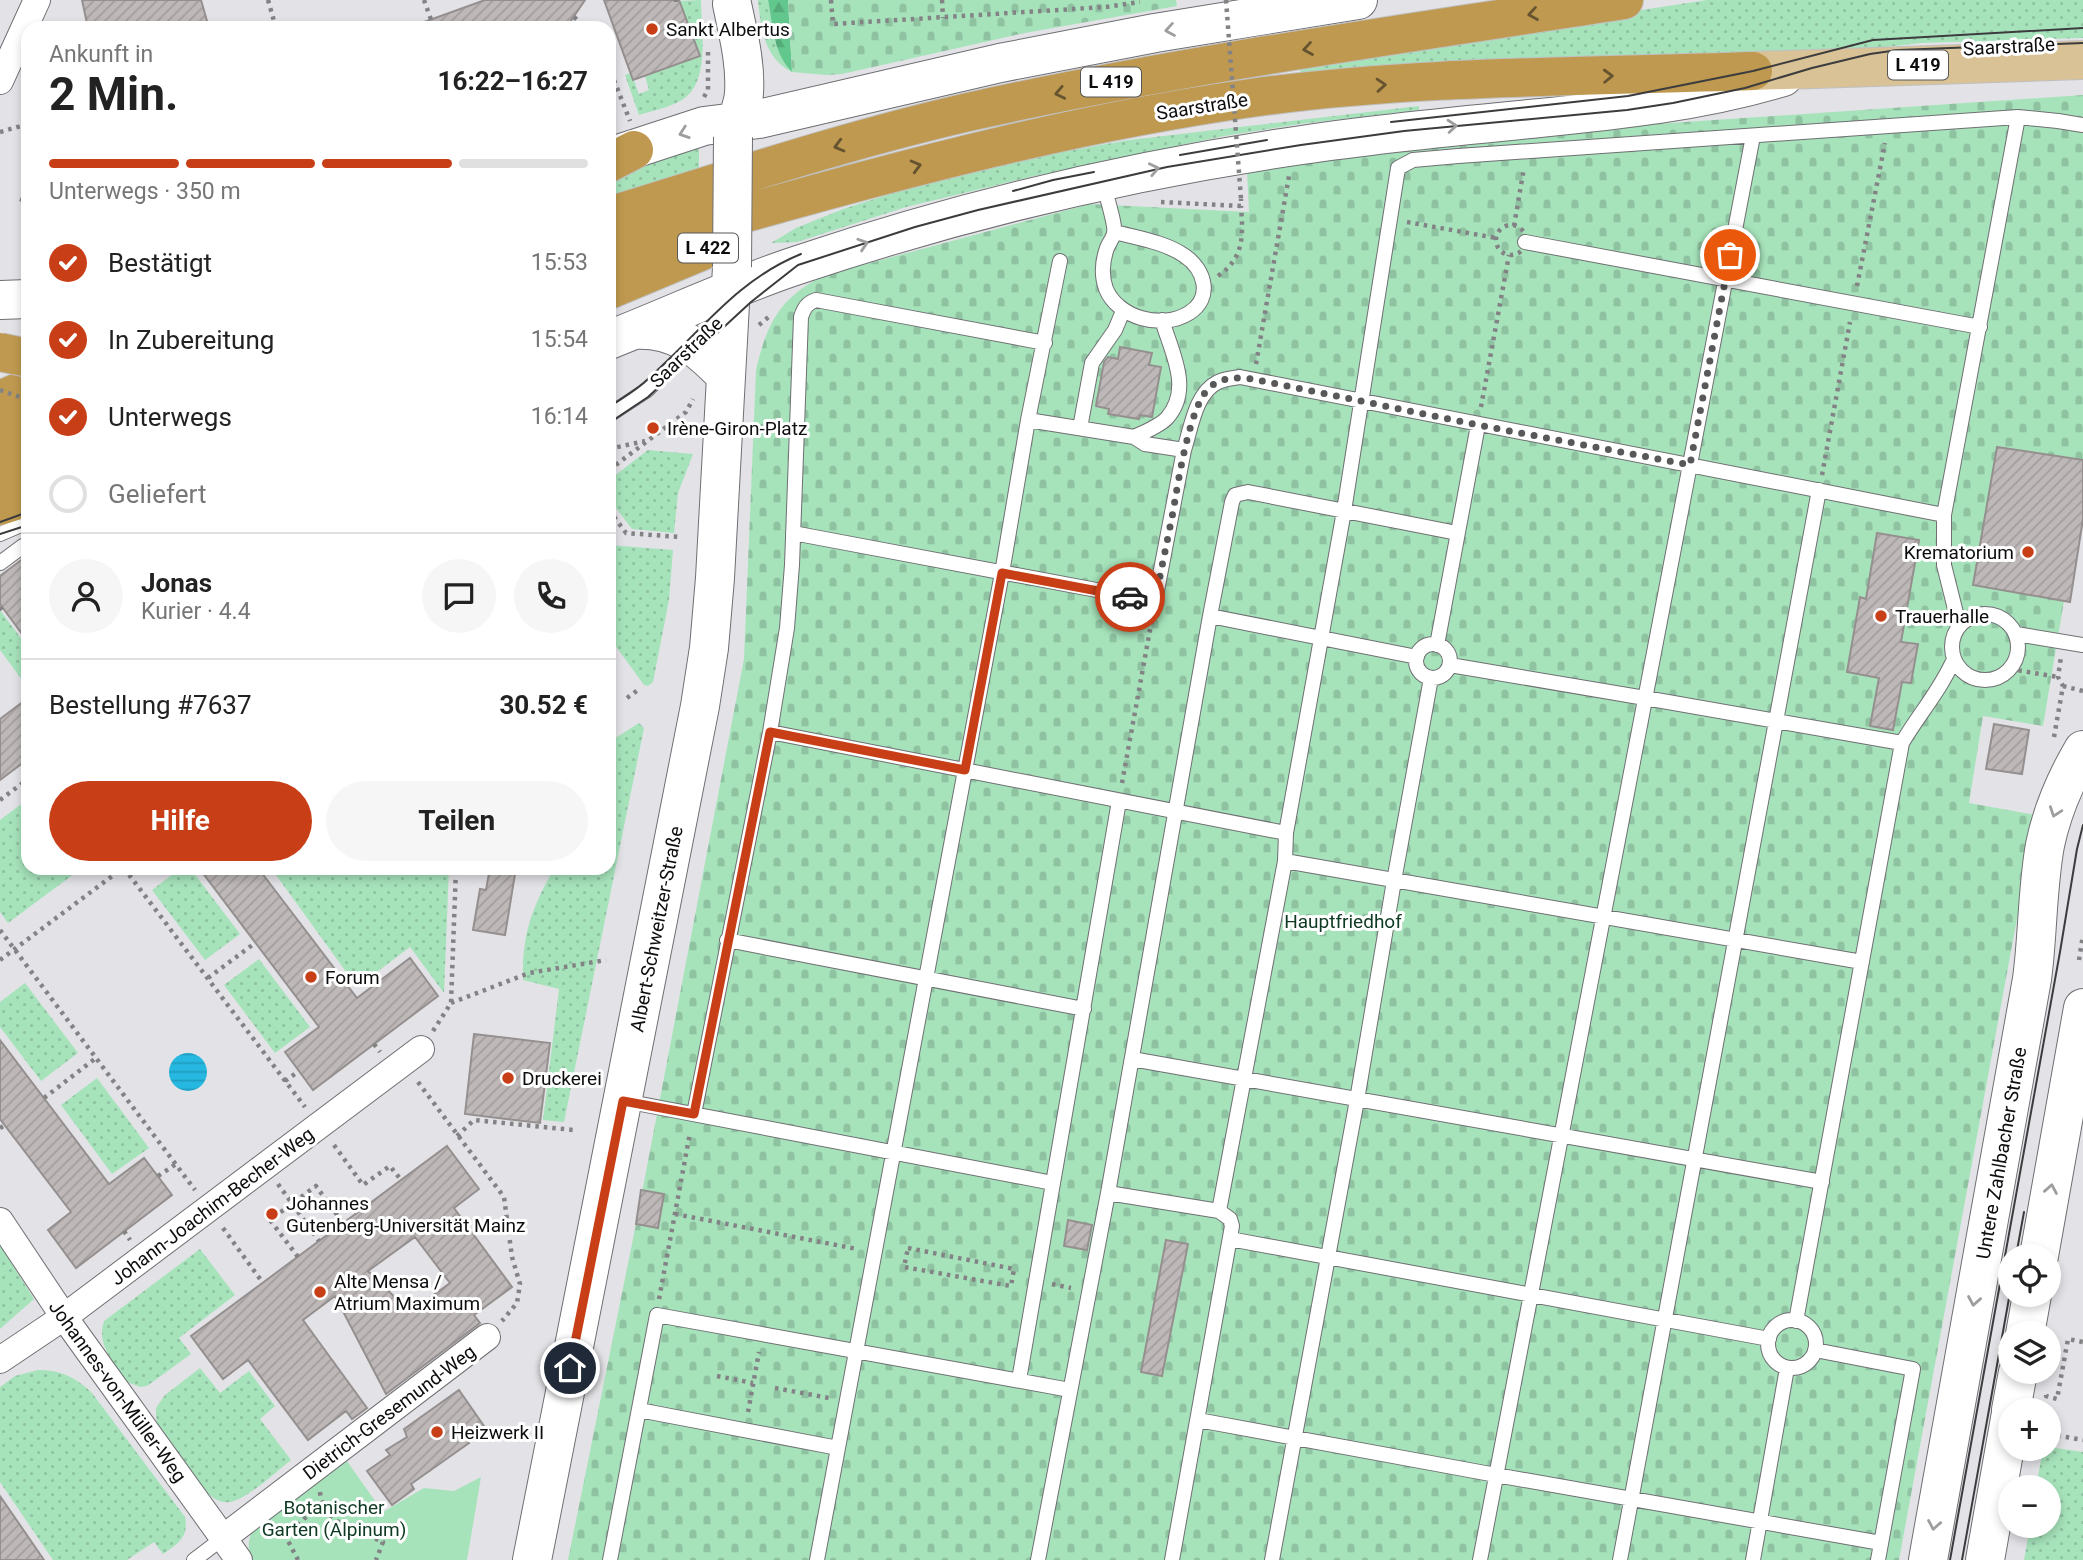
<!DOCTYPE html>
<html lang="de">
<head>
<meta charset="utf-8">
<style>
	body { margin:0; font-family:Roboto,sans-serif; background:#f6f6f6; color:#222; height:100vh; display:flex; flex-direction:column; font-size:26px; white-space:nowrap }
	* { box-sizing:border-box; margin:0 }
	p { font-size:23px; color:#767676 }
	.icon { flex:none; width:38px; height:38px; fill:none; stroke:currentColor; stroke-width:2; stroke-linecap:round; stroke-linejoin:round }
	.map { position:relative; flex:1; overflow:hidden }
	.panel { position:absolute; left:21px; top:21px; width:595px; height:854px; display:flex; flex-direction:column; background:#fff; border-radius:21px; box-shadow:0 4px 10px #0003 }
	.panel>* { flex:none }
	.tools { position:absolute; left:1998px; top:1244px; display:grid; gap:14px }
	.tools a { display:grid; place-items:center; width:63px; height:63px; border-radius:50%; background:#fff; box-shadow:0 4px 10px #0003; font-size:35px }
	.pin { position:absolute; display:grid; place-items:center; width:60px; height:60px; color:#fff; margin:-30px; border:4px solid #fff; border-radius:50%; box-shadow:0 2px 7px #0007 }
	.courier { position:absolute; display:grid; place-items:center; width:70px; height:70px; margin:-35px; border:5px solid #c83f17; border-radius:50%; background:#fff; color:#222; box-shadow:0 2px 9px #0007 }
	.overview em { font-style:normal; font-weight:700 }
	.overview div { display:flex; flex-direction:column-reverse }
	.overview { display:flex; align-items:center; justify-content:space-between; height:119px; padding:0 28px }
	h1 { font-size:46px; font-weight:700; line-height:52px }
	.bar { display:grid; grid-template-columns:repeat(4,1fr); gap:10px 7px; align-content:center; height:84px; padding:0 28px }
	.bar i { height:9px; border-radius:5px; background:#e0e0e0 }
	.bar .active { background:#c83f17 }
	.bar p { grid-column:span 4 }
	.line { display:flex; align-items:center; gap:18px; padding:0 28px; border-top:2px solid #e0e0e0 }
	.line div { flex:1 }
	.round { display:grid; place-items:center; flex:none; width:74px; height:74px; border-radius:37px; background:#f6f6f6 }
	ol { padding:0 28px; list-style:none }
	li { display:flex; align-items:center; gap:21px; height:77px }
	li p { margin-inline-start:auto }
	li .icon { padding:7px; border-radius:50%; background:#c83f17; color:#fff; stroke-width:4 }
	li:last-child { color:#767676 }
	li i { width:38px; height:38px; border:4px solid #e0e0e0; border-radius:50% }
	.primary-button { display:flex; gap:14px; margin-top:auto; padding:14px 28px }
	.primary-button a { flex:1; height:80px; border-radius:42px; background:#c83f17; color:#fff; font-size:28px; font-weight:700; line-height:80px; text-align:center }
	.primary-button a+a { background:#f6f6f6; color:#222 }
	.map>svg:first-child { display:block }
</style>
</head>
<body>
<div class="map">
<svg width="2083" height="1560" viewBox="0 0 2083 1560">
	<defs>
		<pattern id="grass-dots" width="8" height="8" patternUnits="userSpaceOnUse" patternTransform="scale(1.75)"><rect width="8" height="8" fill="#a6e3bb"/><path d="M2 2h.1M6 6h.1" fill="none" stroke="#8ec2a0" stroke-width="1.8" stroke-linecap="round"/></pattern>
		<pattern id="forest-firs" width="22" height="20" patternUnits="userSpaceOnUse" patternTransform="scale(1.75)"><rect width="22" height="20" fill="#62c78c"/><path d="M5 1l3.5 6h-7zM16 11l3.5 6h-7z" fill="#54aa78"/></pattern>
		<pattern id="cemetery-stones" width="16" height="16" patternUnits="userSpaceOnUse" patternTransform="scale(1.75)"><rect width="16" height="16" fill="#a6e3bb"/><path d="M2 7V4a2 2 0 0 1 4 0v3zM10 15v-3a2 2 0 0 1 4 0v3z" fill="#8ec2a0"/></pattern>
		<pattern id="water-rules" width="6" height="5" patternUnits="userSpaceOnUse" patternTransform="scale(1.75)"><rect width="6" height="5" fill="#26b8e1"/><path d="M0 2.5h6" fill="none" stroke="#219dc0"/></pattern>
		<pattern id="building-hatch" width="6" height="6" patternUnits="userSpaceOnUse" patternTransform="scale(1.75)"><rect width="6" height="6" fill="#beb9b8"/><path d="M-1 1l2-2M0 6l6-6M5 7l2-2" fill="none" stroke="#a29e9d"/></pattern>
	</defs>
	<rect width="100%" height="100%" fill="#e3e3e7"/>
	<path fill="url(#grass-dots)" d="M701,0C701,28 710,77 686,97C674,107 654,110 639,115L625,75L631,73L639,94L649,90L645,76L699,56L680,1Z
		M758,0H768C773,26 773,53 792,72C765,58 761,31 758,0Z
		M1707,0H2083V38L1921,43L1861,50L1301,76L1300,67L1543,25Z
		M1419,106V110L1300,124L1224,136L1030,177L906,207L797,242L771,243L796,228L843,209L915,186L1010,161L1129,140Z
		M699,143V168L609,198V180Z
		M648,450L693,454L678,493L674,533L632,529L609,499V480Z
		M609,545L673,550L669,600L653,682L648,686L644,685L609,637Z
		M0,610L28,648V688L0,650Z
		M639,723L644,728L564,1122L543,1120L559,989L523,980C522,938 530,912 550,876L548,868H609V742Z
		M28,799V868H82L8,923L0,912V820Z
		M181,868H190L240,934L205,960L152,890Z
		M271,868H449L444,993L410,947L357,987Z
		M259,959L310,1027L275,1053L224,985Z
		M25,983L78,1053L41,1081L0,1027V1002Z
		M97,1078L149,1148L112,1174L61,1105Z
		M0,1245L34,1299L0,1329Z
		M200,1249L235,1295L179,1338L191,1354L147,1386L140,1387L127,1382C114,1363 96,1345 104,1321Z
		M200,1368L220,1393L249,1371L275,1406L260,1419L291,1460C277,1471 246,1500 230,1502C220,1504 212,1497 205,1491L157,1423L156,1415V1408L165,1395Z
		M38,1370C60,1370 76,1377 92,1393L185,1517C189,1537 178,1544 163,1554L154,1542L127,1560H53L0,1482V1387L15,1376Z
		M2049,1447L2083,1452V1560H2024L2030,1526H2049V1488L2036,1487L2043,1449H2049Z"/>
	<path fill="url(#forest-firs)" d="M768,0H788L792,72C773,53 773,26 768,0Z"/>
	<path fill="url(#cemetery-stones)" d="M788,0H1176L1177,6L1025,33L842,74L826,75L792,72Z
		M2083,95V519L2070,602L2064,601L2043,726L1983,716L1969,803L2036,815L1899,1560H568L636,1224L744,659L756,370C767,323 780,297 825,275L1090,204L1249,212L1247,170L1399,150L1626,126Z"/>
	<path fill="#a6e3bb" d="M344,1457L383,1512L424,1488L454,1491L481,1477L467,1560H252C246,1547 249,1537 255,1524Z"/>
	<path fill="url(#water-rules)" d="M169 1072a19 19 0 1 1 38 0a19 19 0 1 1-38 0Z"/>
	<path fill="url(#building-hatch)" stroke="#95908f" stroke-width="2" fill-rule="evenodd" d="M82,0H201L209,28H88Z
		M485,0H585L566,28H545L529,22L513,28H413V26Z
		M604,0H679L700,56L633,80Z
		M1120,347L1152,353L1149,365L1161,367L1152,417L1140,415L1139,419L1108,414L1109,409L1096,406L1104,362L1108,357L1118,359Z
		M1997,447L2083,460V519L2070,602L1973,585Z
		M1877,533L1919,540L1901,642L1918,644L1911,683L1902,682L1893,730L1870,726L1879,678L1847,672L1860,597L1866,599Z
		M28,555V642L0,604V576Z
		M28,698V759L0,780V719Z
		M1994,724L2029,730L2022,774L1986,769Z
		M199,868H258L357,998L410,958L438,996L313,1090L285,1052L319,1027Z
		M490,868H516L505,935L473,930L480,889L486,890Z
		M474,1034L550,1043L540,1123L465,1114Z
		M0,1040L109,1184L144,1158L172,1195L76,1268L48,1230L71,1212L0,1119Z
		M447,1146L479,1189L454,1208L512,1287L474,1315L480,1323L386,1394L335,1296L303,1320L367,1408L352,1419L346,1411L308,1440L248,1360L223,1379L191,1336ZM415,1237L450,1283L410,1312L368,1271Z
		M641,1190L664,1194L658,1228L636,1224Z
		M1068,1220L1092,1225L1087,1250L1064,1246Z
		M1166,1240L1188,1244L1162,1376L1141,1372Z
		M459,1390L484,1426L466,1439L469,1443L411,1484L414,1489L392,1505L367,1471L390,1455L386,1450L407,1437L404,1429Z
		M0,1496L44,1560H0Z"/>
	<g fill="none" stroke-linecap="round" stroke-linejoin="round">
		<g stroke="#6f6f73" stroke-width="16">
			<path id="lane" d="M1103,181C1105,192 1116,225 1114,233C1113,238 1109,243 1107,248C1102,262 1101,275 1106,289C1118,318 1162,330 1189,313C1213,298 1205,270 1185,256C1165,242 1137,238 1115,232
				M1525,242L1980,327
				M609,415L647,390L724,316
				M1080,428L1092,363L1115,330L1123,311
				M1134,437C1144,432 1160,426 1167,418C1193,389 1171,351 1162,320
				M1184,450C1191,429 1195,393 1218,382C1224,379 1232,378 1240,377L1944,515
				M793,533L1155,601L1184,450L1145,444L1134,437L1028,420
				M0,534L28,522
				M0,563L23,546L28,544
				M1952 647a33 33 0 1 1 66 0a33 33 0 1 1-66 0Z
				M1210,616L1417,657
				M1959,625L1944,565V515L2018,117
				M2016,634L2083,645
				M1416 661a17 17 0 1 1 34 0a17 17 0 1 1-34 0Z
				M1437,645L1478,425
				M1450,665L1645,698L1902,743
				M770,732L1286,833
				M1285,861L1862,962
				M727,940L1084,1009
				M1132,1059L1822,1182
				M625,1101L1053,1183
				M694,1114L770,732L787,628L792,565L801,317C804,308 807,303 816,300L1045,343
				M1108,1193L1219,1211
				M1230,1239L1769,1339
				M1768 1344a24 24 0 1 1 48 0a24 24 0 1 1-48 0Z
				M1796,1321L1902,743C1919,714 1940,691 1954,659
				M1815,1350L1913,1369L1878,1560
				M1019,1380L1119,801
				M639,1410L838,1448
				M1198,1420L1496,1475L1881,1543
				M194,1560L223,1538
				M610,1560L657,1315L1070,1390
				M817,1560L1002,573L1028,420L1060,261
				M1038,1560L1108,1193L1210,616L1232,502L1235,495L1248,492L1457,533
				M1172,1560L1232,1226L1230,1219L1219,1211L1285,861L1286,833L1344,511L1398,168L1413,160L1458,156L2018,117L2058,121L2083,125
				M1272,1560L1357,1100L1394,881L1431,678
				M1480,1560L1753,136
				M1620,1560L1819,490
				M1753,1560L1787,1368"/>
		</g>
		<g stroke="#6f6f73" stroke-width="28">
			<path id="street" d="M0,81L37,0
				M0,1221L64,1317L239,1560
				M0,1360L64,1317L421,1049
				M223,1538L487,1337"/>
		</g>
		<g stroke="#6f6f73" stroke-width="40">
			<path id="secondary" d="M732,4C738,33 746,63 744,93C743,108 735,122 733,137
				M609,157L704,126L759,119L1000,63L1155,33L1358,0
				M0,300L28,299
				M635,330C676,328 699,348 726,376
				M609,340C673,315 736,285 801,264C965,209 1131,170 1302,145C1375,134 1447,127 1520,120C1609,111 1697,103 1783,77
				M2039,1256L2083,1008
				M2025,1334L2032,1295
				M2011,1410L2018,1372
				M532,1560L700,706L709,648L715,578L732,267
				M1928,1560L2032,979C2038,935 2037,889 2045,845C2052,811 2066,779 2083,750
				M1985,1560L2011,1413"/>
		</g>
		<g stroke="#c0c0c1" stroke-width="40">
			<path id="primary" d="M1753,71L2083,60"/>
		</g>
		<g stroke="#c0c0c1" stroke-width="40">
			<path id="highway" d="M609,163L634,150
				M609,216C727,180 844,141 964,113C1182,64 1404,34 1624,0
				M609,253C668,233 729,218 789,201C941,159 1094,120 1251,98C1416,75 1587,77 1753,71
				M609,290L700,252L732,236
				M0,400L28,388
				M0,432L28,421
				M0,469L28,458
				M0,506L28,497"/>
		</g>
		<path stroke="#838386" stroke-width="4.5" stroke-dasharray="3.5 5" stroke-linecap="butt" d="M268,0L276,28
			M424,0L434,28
			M831,0L833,24L1106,7L1140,2
			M942,0L943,18
			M676,2V0
			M574,17L583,25V28
			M614,80L630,121
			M704,97L708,90V47
			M0,132L28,124
			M20,199L28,202
			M1161,202L1241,206V199
			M1407,222L1496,238
			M1496 240a15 15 0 1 1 30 0a15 15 0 1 1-30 0Z
			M1514,226L1524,168
			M1218,276C1245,257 1243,235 1241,206
			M1857,286L1885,143
			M759,325L771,315
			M1256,364L1289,176
			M1481,407L1509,255
			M609,449L645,441
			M609,470L686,412L693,399
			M1822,475L1850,322
			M609,510L626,533L680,537
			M0,607L2,610L0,612
			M2010,669L2058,677
			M2063,686L2083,691
			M627,698L638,690
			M2054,737L2063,686L2058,677L2061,657
			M1122,783L1152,619
			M0,800L28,779
			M124,868L305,1107
			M0,930L195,1190
			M0,960L123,868
			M2079,960L2083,935
			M208,978L255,943
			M451,1003L529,973L606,960
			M433,1031L451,1003L456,868
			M374,1044L380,1052
			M285,1081L299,1071
			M418,1082L504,1197L512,1257L520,1284L517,1303L502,1321
			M44,1098L96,1058
			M0,1128L5,1125
			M457,1136L474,1120L573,1130
			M334,1145L363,1185L390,1166L401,1180
			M158,1176L176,1164
			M278,1184L319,1241
			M675,1214L857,1249
			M223,1228L263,1283
			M124,1231L130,1240
			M908,1248L1014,1269L1011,1286L904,1267Z
			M298,1257L270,1220L316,1186L343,1223
			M1052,1284L1071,1288
			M659,1299L690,1133
			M2050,1372L2056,1343
			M717,1376L753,1383
			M775,1388L829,1398
			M2046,1395V1396L2057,1399L2068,1339L2083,1342
			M748,1412L759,1352
			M2049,1434L2083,1440
			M320,1492C323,1524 358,1531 383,1542L376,1560
			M298,1560L286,1537L321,1502"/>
		<use href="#lane" stroke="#fff" stroke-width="14"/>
		<use href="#street" stroke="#fff" stroke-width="26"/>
		<use href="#secondary" stroke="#fff" stroke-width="38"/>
		<use href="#primary" stroke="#d9c295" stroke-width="38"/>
		<use href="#highway" stroke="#bf994f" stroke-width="38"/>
		<path stroke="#3c3c3e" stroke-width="2" d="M1391,122L1628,96L1753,71L1873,40L2083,28
			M1180,155L1267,140
			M1013,191L1053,180L1094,172
			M609,407C622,398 637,390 648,379C699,334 736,280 801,254
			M609,423L648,397L751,302L798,265L915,227L978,210L1167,167L1301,145L1404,131L1627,110L1673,103L1745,88L1812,68L1870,54L1898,50L2083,43
			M0,522L28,512
			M0,534L28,525
			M2016,1256L2024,1212
			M1950,1560L2060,952L2077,849L2083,825
			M1962,1560L2011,1287"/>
		<g stroke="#6f6f73" stroke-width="40" stroke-linecap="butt">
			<path id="secondary-bridge" d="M732,267L733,137"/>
		</g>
		<g stroke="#c0c0c1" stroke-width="40" stroke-linecap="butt">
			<path id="highway-bridge" d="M0,352L28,358"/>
		</g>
		<path stroke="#838386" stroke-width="4.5" stroke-dasharray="3.5 5" stroke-linecap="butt" d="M1226,0L1241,199
			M0,390L28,400"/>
		<use href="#secondary-bridge" stroke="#fff" stroke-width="38"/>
		<use href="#highway-bridge" stroke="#bf994f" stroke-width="38"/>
	</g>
	<defs><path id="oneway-chevron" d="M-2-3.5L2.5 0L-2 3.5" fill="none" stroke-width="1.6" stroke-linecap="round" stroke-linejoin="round" transform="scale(1.75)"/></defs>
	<g stroke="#66532f">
		<use href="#oneway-chevron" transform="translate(1533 14) rotate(171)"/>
		<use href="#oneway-chevron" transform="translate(1308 49) rotate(171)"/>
		<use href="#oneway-chevron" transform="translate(1608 76) rotate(-2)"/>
		<use href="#oneway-chevron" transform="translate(1381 85) rotate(-4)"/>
		<use href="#oneway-chevron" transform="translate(1060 93) rotate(168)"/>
		<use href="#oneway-chevron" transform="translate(839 146) rotate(165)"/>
		<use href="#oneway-chevron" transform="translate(916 166) rotate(-15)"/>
	</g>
	<g stroke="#9e9e9f">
		<use href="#oneway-chevron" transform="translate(1170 30) rotate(170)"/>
		<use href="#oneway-chevron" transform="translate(1452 126) rotate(-5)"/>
		<use href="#oneway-chevron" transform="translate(684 133) rotate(161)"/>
		<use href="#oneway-chevron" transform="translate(1154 169) rotate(-12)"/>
		<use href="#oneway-chevron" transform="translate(863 244) rotate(-18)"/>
		<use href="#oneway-chevron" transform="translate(2055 812) rotate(109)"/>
		<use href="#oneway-chevron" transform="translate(2051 1189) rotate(-80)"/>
		<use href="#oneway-chevron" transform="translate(1974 1301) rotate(100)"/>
		<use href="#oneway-chevron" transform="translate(1934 1525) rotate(100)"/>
	</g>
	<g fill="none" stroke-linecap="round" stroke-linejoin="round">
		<path stroke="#58585b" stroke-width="7" stroke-dasharray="0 12.6" d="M1130,597L1155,601C1161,571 1167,542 1173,512C1178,483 1189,409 1208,389C1220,377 1237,377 1253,379L1478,425L1690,465L1730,255"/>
		<path stroke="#c83f17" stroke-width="9" d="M570,1368L623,1101L694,1114L770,732L965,770L1002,573L1130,597"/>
	</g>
	<g fill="#c83f17" stroke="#fff" stroke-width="2.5">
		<circle cx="652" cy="29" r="7"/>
		<circle cx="653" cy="428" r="7"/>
		<circle cx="2028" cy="552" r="7"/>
		<circle cx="1881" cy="616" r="7"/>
		<circle cx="311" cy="977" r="7"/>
		<circle cx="508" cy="1078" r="7"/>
		<circle cx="272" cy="1214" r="7"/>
		<circle cx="320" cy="1292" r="7"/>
		<circle cx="437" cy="1432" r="7"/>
	</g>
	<g text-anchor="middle" stroke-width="6" stroke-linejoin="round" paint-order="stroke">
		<g fill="#fff" stroke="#565657" stroke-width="2">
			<rect x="1888" y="50.5" width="60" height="29" rx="5"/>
			<rect x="1081" y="67.5" width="60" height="29" rx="5"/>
			<rect x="678" y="233.5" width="60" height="29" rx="5"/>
		</g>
		<g font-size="18" font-weight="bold" fill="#0d0d0f">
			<text x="1918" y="71">L 419</text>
			<text x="1111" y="88">L 419</text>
			<text x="708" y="254">L 422</text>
		</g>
		<g font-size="19" fill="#0d0d0f" stroke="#fff" text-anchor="start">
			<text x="666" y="36">Sankt Albertus</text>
			<text x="667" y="435">Irène-Giron-Platz</text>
			<text x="2014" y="559" text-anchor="end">Krematorium</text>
			<text x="1895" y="623">Trauerhalle</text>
			<text x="325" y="984">Forum</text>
			<text x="522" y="1085">Druckerei</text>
			<text x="286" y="1210">Johannes<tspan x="286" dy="22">Gutenberg-Universität Mainz</tspan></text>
			<text x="334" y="1288">Alte Mensa /<tspan x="334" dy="22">Atrium Maximum</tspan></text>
			<text x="451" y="1439">Heizwerk II</text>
		</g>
		<g font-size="19" fill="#0d0d0f" stroke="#fff">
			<text transform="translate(2009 46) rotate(-3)" y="7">Saarstraße</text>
			<text transform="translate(1202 106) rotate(-9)" y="7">Saarstraße</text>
			<text transform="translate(686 352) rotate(-44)" y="7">Saarstraße</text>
			<text transform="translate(656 929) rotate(-79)" y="7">Albert-Schweitzer-Straße</text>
			<text transform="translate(2001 1153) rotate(-80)" y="7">Untere Zahlbacher Straße</text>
			<text transform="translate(212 1206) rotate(-37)" y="7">Johann-Joachim-Becher-Weg</text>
			<text transform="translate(118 1391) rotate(54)" y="7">Johannes-von-Müller-Weg</text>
			<text transform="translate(389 1412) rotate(-37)" y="7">Dietrich-Gresemund-Weg</text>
		</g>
		<g font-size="19" fill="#0e3922" stroke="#fff">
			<text x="1343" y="928">Hauptfriedhof</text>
			<text x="334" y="1514">Botanischer<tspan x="334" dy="22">Garten (Alpinum)</tspan></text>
		</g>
	</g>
</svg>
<div class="tools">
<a><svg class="icon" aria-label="locate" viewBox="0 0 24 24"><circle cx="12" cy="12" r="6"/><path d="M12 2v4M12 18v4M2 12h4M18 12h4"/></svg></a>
<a><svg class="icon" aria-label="layers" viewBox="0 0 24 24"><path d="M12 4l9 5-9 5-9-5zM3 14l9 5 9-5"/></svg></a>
<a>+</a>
<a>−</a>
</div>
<div class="pin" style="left:1730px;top:255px;background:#ea580c"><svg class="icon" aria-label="bag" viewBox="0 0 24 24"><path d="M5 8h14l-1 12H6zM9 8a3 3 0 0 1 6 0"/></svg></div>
<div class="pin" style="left:570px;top:1368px;background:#1f2937"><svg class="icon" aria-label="home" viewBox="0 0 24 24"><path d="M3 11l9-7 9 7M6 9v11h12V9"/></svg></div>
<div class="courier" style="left:1130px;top:597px"><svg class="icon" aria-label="car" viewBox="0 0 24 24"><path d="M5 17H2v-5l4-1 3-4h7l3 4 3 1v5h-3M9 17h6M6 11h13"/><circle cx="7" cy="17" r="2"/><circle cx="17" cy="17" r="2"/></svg></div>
<section class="panel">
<div class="overview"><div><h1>2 Min.</h1><p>Ankunft in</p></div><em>16:22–16:27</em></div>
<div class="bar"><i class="active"></i><i class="active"></i><i class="active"></i><i></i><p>Unterwegs · 350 m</p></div>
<ol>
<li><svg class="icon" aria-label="check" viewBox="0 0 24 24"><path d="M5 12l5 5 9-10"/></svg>Bestätigt<p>15:53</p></li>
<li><svg class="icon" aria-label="check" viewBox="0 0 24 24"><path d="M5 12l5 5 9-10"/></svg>In Zubereitung<p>15:54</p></li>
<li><svg class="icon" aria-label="check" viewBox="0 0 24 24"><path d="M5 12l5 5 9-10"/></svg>Unterwegs<p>16:14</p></li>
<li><i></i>Geliefert</li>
</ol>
<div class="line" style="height:126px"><a class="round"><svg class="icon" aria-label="person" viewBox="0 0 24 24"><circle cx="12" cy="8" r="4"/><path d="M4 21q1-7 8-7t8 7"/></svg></a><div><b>Jonas</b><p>Kurier · 4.4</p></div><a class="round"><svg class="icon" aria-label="chat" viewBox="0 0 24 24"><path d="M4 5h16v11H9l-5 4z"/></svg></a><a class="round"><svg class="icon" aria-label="phone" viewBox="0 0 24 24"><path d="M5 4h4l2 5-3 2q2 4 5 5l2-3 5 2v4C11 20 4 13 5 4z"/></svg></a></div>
<div class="line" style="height:91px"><div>Bestellung #7637</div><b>30.52 €</b></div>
<div class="primary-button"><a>Hilfe</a><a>Teilen</a></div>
</section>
</div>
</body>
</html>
